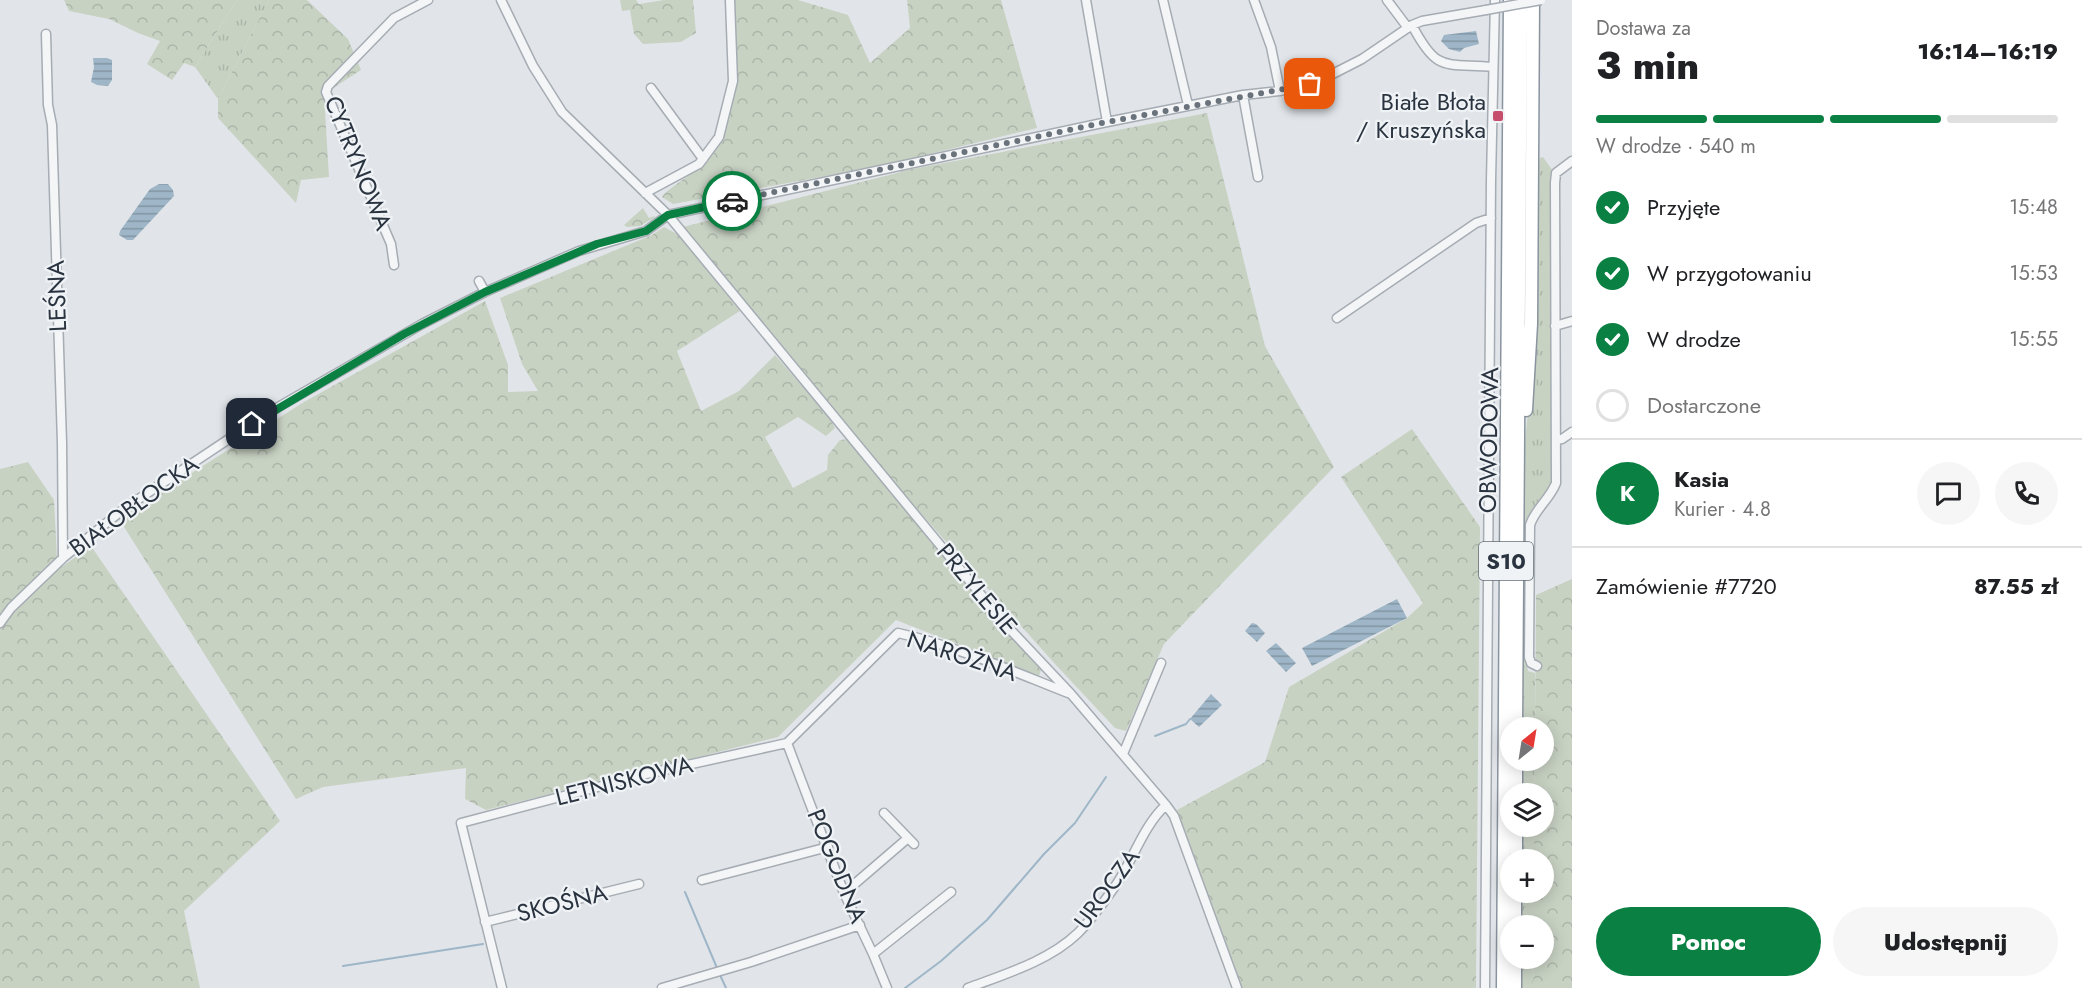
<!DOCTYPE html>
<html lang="pl">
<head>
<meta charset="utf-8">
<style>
	body { margin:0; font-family:Jost,sans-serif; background:#f6f6f6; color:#202124; height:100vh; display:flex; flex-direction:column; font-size:22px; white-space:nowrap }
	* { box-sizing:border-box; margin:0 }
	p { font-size:20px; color:#757577 }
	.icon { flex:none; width:33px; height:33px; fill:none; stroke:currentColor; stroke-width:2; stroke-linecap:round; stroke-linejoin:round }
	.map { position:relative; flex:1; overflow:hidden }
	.side { display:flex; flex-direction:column; background:#fff; width:510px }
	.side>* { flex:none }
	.needle { width:39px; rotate:30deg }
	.buttons { position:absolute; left:1500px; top:717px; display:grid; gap:12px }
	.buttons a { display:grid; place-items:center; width:54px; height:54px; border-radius:50%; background:#fff; box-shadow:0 3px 15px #0003; font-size:30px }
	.pin { position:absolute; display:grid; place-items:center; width:51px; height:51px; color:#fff; margin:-26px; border-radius:12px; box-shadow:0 3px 9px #0006 }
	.courier { position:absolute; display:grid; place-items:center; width:60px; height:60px; margin:-30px; border:4px solid #0b8043; border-radius:50%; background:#fff; color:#222; box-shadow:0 2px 8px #0007 }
	.head em { font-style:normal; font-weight:800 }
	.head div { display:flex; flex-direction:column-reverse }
	.head { display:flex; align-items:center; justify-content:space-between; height:102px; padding:0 24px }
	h1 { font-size:39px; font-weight:800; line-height:45px }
	.bar { display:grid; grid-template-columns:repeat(4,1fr); gap:9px 6px; align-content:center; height:72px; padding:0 24px }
	.bar i { height:8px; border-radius:4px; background:#e0e0e0 }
	.bar .current { background:#0b8043 }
	.bar p { grid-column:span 4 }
	.line { display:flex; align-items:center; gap:15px; padding:0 24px; border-top:2px solid #e0e0e0 }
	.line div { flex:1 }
	.round { display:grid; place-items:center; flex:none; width:63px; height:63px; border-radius:32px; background:#f6f6f6 }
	ol { padding:0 24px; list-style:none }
	li { display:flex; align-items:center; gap:18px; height:66px }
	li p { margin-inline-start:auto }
	li .icon { padding:6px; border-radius:50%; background:#0b8043; color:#fff; stroke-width:4 }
	li:last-child { color:#757577 }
	li i { width:33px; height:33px; border:3px solid #e0e0e0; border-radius:50% }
	.action { display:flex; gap:12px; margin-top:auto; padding:12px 24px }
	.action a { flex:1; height:69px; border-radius:36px; background:#0b8043; color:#fff; font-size:24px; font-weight:800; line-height:69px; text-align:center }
	.action a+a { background:#f6f6f6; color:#202124 }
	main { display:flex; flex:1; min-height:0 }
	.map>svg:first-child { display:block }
</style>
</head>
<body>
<main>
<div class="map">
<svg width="1572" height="988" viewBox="0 0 1572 988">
	<defs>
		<pattern id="grass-tufts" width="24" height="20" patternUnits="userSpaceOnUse" patternTransform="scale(1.5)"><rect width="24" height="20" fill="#c8d2c3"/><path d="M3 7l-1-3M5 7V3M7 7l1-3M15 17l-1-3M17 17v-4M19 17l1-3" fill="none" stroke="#acb5a9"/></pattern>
		<pattern id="forest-crowns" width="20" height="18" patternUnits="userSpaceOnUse" patternTransform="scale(1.5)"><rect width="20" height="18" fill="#c8d2c3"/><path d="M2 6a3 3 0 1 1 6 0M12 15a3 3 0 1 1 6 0" fill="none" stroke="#acb5a9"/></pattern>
		<pattern id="water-rules" width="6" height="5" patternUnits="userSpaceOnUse" patternTransform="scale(1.5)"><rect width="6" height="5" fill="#9eb6c7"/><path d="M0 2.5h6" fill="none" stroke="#8195a3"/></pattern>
	</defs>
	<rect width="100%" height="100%" fill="#e1e5e9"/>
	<path fill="url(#grass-tufts)" d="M237,0H269L218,99L195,67Z
		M1543,157L1553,171L1552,477C1550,495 1535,503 1528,519L1527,662L1528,671L1535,673V727L1523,728L1525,442L1537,320L1538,170L1540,158Z
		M1523,761H1535L1534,793L1523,794Z
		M1522,827H1534V859L1522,860Z
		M1521,893H1534V925H1521Z
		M1521,959H1534L1533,988H1521Z"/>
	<path fill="url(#forest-crowns)" d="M64,0H237L195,67L184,63L172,80L147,64L160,41L138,33L109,19L69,11Z
		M269,0H307L348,39L361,70L324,94L329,177L301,180L296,203L218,118V99Z
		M620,0H636L639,4L664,0H693L696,33L681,42L643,44L634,34L630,10L622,11Z
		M734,0H798L848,15L870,63L910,28L907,0H1001L1037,128L897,162L902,171L1207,113L1265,346L1334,467L1164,644L1126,731L1115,728L1055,664L876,463L873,466L1041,670L1039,676L896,620L778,737L486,810L465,799L466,768L323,787L296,799L119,519L304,402L485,301L508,365V392L538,391L522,364L500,298L652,235L664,227L679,235L740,311L677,351L701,411L739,391L775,355L828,416L835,428L826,436L798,417L765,437L793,488L827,470L828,455L840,440L848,439L683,227L901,172L897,163L673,204L662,197L666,192L701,166L718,147L735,81Z
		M643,208L649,218L655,216L654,218L640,226L627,227L624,225Z
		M1412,429L1480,527L1476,988H1242L1177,810L1265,762L1289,687L1407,618L1423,603L1341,477Z
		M28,462L54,500L57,558L63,566L91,546L280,821L184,911L200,988H0V469Z
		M1572,579V988H1533L1534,959L1544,958V926L1534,925V893L1544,892V860L1534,859V827L1544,826V794L1534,793L1535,761L1544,760V728L1535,727L1536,595Z"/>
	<path fill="url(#water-rules)" d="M1476,31L1479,44L1464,48L1460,52L1449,49L1441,41L1444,35Z
		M93,58H107L112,60V80L108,86L97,85L91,82L94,67Z
		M159,184H168L173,190L174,196L133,240H127L119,235L120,231L150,189Z
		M1397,599L1407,618L1312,666L1302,648Z
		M1252,623L1256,624L1265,633L1257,642L1245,631Z
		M1276,643L1296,663L1286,672L1266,651Z
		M1211,694L1222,705L1199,727L1190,719Z"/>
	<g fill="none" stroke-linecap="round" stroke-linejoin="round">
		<path stroke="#9eb6c7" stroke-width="2" d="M1155,736L1186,724L1190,719
			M685,892L717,968
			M343,966L483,944
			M720,975L726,988
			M905,988L941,961L987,920L1044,854L1075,823L1106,777"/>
		<g stroke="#a6acb3" stroke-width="11">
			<path id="minor" d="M501,0L533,66L562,112L668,215L1006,625L1071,694L1166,805L1174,816L1237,988
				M1086,0L1107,122
				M1163,0L1188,105
				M1254,0L1271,47L1280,91
				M1387,0L1408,28
				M1412,25C1437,73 1444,63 1493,67
				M46,34L48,105L52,125L62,443L63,558
				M651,88L703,159
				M1243,95L1258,177
				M645,193L699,164L719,137L733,81L730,0
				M394,265L391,244L326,92L328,86L394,18L428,0
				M479,281L485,292
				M1337,318L1476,223L1491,218
				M1555,326L1572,321
				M1556,440L1562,439L1572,432
				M0,623L11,608L63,558L125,508L268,413L422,324L485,292L579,251L646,231L668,215L1107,122L1243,95L1280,91L1315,83L1362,59L1412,25L1422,21L1486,10
				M1537,666L1531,663L1529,657L1530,525C1535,509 1550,499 1556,483L1555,183L1556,173L1572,161
				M787,743L898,633C956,646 1012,671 1068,693
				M787,743L844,893L873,954L887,988
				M1123,754L1161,663
				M884,813L914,844
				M702,880L828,847
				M844,893L908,838
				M485,922L639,884
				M873,954L951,892
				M502,988L461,823L651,773L787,743
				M662,988L751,962L860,925
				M968,988C1005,974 1049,961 1078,933C1093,918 1106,899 1118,882C1134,857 1144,825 1166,805
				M1485,988L1491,180L1495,0"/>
		</g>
		<g stroke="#89949f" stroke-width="15">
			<path id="highway" d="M1526,410L1531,324L1533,0
				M1516,728L1521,0
				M1516,794V760
				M1516,860V826
				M1515,926V892
				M1503,988L1510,0
				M1515,988V958"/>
		</g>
		<use href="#minor" stroke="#f3f5f7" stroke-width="8"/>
		<use href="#highway" stroke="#fff" stroke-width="12"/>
		<g stroke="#a6acb3" stroke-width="11" stroke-linecap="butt">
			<path id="minor-bridge" d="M1486,10L1541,0"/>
		</g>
		<use href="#minor-bridge" stroke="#f3f5f7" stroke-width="8"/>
	</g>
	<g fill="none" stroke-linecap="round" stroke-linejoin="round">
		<path stroke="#6a727b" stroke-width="6" stroke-dasharray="0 10.8" d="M732,201L1107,122L1310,84"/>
		<path stroke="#0b8043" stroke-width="8" d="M252,424L404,334L485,292L597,244L646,231L668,215L732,201"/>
	</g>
	<rect fill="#c74d6c" stroke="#f0f3f6" stroke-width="2" x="1492" y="110" width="12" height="12" rx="3"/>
	<g text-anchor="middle" stroke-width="4.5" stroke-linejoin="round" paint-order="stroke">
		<rect fill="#f0f3f6" stroke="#656d77" stroke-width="1.5" x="1479" y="542" width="54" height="38" rx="4.5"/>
		<g font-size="22" font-weight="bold" fill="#2a3440">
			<text x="1506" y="569">S10</text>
		</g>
		<g font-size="24" fill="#2a3440" stroke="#f0f3f6" text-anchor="end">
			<text x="1486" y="110">Białe Błota<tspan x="1486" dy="28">/ Kruszyńska</tspan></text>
		</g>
		<g font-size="24" fill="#2a3440" stroke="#f0f3f6">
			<text transform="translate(358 163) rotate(68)" y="8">CYTRYNOWA</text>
			<text transform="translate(57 296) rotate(-92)" y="8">LEŚNA</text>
			<text transform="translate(1489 440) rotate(-89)" y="8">OBWODOWA</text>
			<text transform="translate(134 506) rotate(-36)" y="8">BIAŁOBŁOCKA</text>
			<text transform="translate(977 589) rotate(50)" y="8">PRZYLESIE</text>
			<text transform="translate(962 656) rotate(18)" y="8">NAROŻNA</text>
			<text transform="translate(624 781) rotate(-14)" y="8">LETNISKOWA</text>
			<text transform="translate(837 866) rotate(68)" y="8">POGODNA</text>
			<text transform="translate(1107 889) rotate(-54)" y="8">UROCZA</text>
			<text transform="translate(562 903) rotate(-14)" y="8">SKOŚNA</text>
		</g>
	</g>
</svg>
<div class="buttons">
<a><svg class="needle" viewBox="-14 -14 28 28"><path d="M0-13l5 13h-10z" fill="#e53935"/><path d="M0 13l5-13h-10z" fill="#757577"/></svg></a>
<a><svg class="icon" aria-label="layers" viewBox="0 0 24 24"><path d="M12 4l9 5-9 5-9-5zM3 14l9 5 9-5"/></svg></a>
<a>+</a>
<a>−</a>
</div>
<div class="pin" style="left:1310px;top:84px;background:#ea580c"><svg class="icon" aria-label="bag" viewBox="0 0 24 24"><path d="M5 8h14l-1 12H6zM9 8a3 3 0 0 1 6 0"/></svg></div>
<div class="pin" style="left:252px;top:424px;background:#1f2937"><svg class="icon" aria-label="home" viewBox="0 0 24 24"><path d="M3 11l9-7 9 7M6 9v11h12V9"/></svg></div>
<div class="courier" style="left:732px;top:201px"><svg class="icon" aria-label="car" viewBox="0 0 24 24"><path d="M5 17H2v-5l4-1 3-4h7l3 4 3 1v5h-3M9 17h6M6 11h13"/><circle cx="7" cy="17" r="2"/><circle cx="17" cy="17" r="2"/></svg></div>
</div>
<section class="side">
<div class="head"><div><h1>3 min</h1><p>Dostawa za</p></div><em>16:14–16:19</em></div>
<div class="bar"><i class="current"></i><i class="current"></i><i class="current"></i><i></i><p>W drodze · 540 m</p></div>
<ol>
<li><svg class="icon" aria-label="check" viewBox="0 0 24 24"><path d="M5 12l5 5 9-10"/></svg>Przyjęte<p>15:48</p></li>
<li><svg class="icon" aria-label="check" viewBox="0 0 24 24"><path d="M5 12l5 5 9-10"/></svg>W przygotowaniu<p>15:53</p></li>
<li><svg class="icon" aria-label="check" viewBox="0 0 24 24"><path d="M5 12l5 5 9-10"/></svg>W drodze<p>15:55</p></li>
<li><i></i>Dostarczone</li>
</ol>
<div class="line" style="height:108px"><b class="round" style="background:#0b8043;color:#fff">K</b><div><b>Kasia</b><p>Kurier · 4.8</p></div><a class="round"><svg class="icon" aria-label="chat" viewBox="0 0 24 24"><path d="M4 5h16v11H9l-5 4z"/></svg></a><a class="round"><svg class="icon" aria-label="phone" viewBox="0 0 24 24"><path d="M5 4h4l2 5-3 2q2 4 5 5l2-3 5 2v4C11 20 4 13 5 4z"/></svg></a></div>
<div class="line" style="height:78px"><div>Zamówienie #7720</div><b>87.55 zł</b></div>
<div class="action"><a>Pomoc</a><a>Udostępnij</a></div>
</section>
</main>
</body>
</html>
